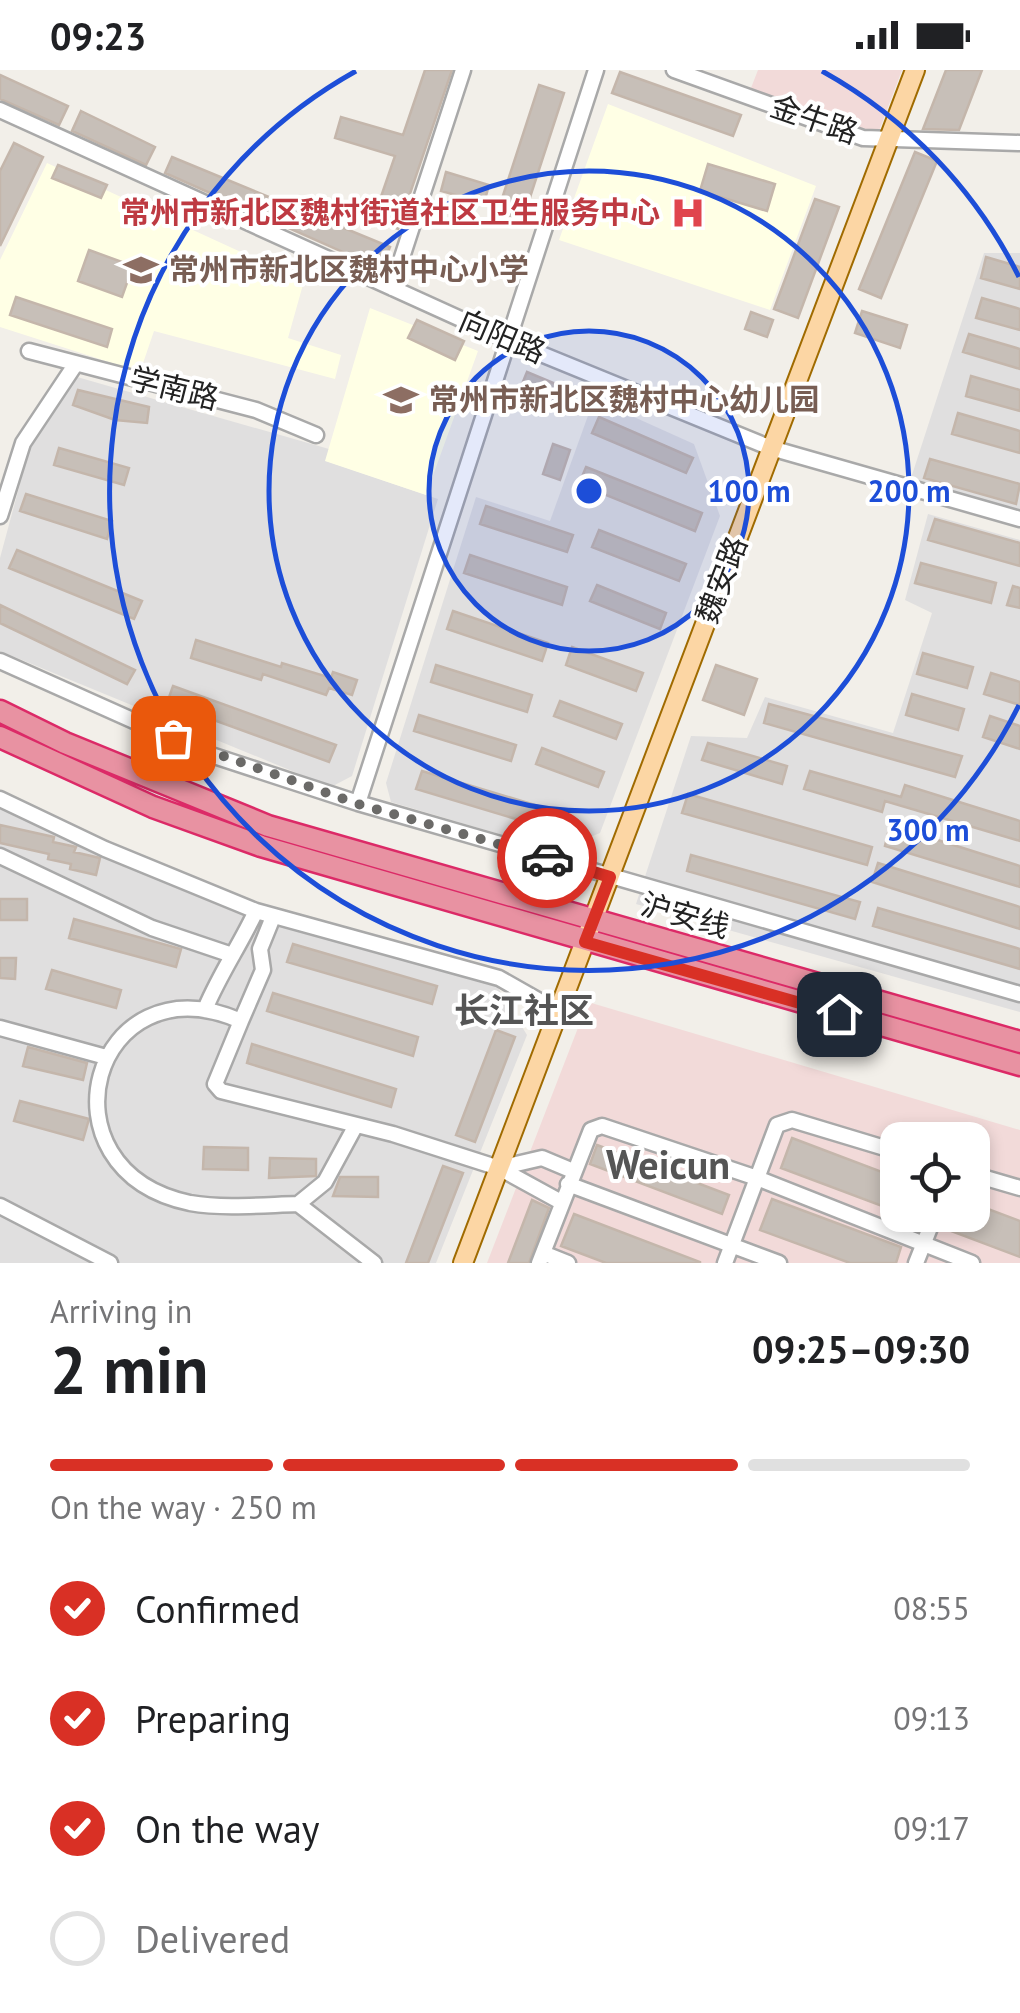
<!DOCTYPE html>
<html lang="en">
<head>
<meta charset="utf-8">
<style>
	body { margin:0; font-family:"PT Sans","Noto Sans SC",sans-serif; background:#f6f6f6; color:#202124; height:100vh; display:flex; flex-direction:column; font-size:38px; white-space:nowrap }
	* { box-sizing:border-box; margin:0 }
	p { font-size:32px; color:#757577 }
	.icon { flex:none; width:55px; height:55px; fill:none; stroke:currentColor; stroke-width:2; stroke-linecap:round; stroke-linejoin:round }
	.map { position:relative; height:1193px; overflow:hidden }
	.drawer { display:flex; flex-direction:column; background:#fff; flex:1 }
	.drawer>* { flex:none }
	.fabs { position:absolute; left:880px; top:1052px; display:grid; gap:20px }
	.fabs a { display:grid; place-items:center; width:110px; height:110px; border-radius:20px; background:#fff; box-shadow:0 5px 15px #0003; font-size:50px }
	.pin { position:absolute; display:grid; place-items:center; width:85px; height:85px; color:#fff; margin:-42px; border-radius:20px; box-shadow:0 5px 15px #0006 }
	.courier { position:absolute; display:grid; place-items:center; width:100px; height:100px; margin:-50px; border:8px solid #d93025; border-radius:50%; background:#fff; color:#222; box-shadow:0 2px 12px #0007 }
	.summary em { font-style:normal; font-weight:800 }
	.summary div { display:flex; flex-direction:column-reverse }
	.summary { display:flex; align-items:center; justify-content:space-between; height:170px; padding:0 50px }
	h1 { font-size:65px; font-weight:800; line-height:75px }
	.bar { display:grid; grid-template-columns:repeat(4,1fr); gap:15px 10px; align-content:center; height:120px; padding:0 50px }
	.bar i { height:12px; border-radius:8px; background:#e0e0e0 }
	.bar .current { background:#d93025 }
	.bar p { grid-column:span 4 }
	ol { padding:0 50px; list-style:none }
	li { display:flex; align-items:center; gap:30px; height:110px }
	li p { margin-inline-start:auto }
	li .icon { padding:10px; border-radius:50%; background:#d93025; color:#fff; stroke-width:4 }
	li:last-child { color:#757577 }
	li i { width:55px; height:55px; border:5px solid #e0e0e0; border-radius:50% }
	.status { display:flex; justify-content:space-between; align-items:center; height:70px; padding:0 50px; background:#fff; direction:ltr }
	.status svg { height:28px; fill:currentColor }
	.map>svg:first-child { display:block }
</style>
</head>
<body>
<div class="status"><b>09:23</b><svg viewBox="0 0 49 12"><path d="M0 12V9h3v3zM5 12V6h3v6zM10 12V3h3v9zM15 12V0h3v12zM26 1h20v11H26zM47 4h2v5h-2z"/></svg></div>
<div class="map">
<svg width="1020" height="1193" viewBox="0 0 1020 1193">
	<rect width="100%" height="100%" fill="#f2efe9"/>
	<path fill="#e0dfdf" d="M984,183H1020V440L911,408Z
		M77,307L329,379L326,391L438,429L352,706L331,717L0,581V488L34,362Z
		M594,329L694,374L720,446L600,763L556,781L391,732L386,713L476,427L550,451Z
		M928,444L1020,470V942L636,834L691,666L747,668L765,627L893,663L932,543L905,530Z
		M0,736L238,843L495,913L527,965L436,1193H0Z"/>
	<path fill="#f2dad9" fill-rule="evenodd" d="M758,0H902L877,66L751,18Z
		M588,932L1020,1060V1193H487ZM898,1070H972V1145H898Z"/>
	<path fill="#ffffe5" d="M608,34L816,116L770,240L559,170Z
		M47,93L304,211L288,268L341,285L335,309L154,261L140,302L0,257V190Z
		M370,238L478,281L426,425L325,391Z"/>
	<path fill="#c7bfb8" stroke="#c4b6ab" stroke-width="2.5" d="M425,0H452L398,159L373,150L395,86L335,68L341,47L403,65Z
		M946,0H982L959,60L923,59Z
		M620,2L741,45L733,66L612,23Z
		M0,5L68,36L59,55L0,29Z
		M539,15L564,23L522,152L497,144Z
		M81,41L155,77L146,95L72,61Z
		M14,73L43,87L0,176V101Z
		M915,82L937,91L881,228L859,219Z
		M172,87L390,177L381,199L165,103Z
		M708,94L775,114L767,141L700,121Z
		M58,95L107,115L101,128L52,108Z
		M446,102L489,115L484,133L441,121Z
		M815,129L839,137L798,248L774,239Z
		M89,180L133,196L122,227L78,211Z
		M986,187L1020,197V219L981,208Z
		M16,227L112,259L107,277L10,245Z
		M982,228L1020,239V260L976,248Z
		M862,241L907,255L900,278L855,263Z
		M751,242L773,250L767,267L745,259Z
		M417,250L464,271L455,290L408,268Z
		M969,264L1020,279V299L963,282Z
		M527,302L570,320L562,341L518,324Z
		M971,306L1020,320V341L966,326Z
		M78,320L149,337L147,353L115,350L73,335Z
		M958,343L1020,361V383L952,364Z
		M599,347L693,388L686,403L592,363Z
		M553,374L570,380L560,410L543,404Z
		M59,378L129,398L124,415L54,395Z
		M930,389L1020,414L1016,434L924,408Z
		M586,397L702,443L695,461L579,414Z
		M26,424L112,451L107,469L20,441Z
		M486,436L573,465L567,482L480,454Z
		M935,449L1020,473V496L928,470Z
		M599,460L686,494L679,511L592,477Z
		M17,480L142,531L134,549L9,498Z
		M470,485L567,517L562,535L464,503Z
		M921,493L996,513L991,533L915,513Z
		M597,515L666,543L660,559L590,531Z
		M1013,516L1020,518V538L1007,535Z
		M0,535L135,600L127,614L0,553Z
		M453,541L548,573L542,591L447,559Z
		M196,570L281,597L282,593L331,608L333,602L357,610L352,625L329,618L326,625L263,604L261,610L191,588Z
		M572,577L643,603L636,621L566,595Z
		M923,583L973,597L967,618L917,604Z
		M436,595L532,625L527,642L431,612Z
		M716,595L757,609L744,645L703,630Z
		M991,603L1020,612V635L984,624Z
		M173,616L336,675L329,692L167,633Z
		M912,624L964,639L958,660L906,645Z
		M560,631L622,654L616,669L554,646Z
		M769,634L962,686L955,707L764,653Z
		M419,645L516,675L511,691L414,661Z
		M990,646L1020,656V679L983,667Z
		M708,673L787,696L782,714L702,690Z
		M542,678L604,702L598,717L536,694Z
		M422,701L565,744L559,762L416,719Z
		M810,701L901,727L905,715L1020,751V771L885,731L882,742L804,719Z
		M688,724L872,777L867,795L682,743Z
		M0,755L54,767L53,772L76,777L74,782L100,788L96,805L70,799L71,794L48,789L49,784L0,773Z
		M890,755L1020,796V817L885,776Z
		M691,785L860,832L855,849L687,801Z
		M878,793L1020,837V859L872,812Z
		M0,829H27V850H0Z
		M878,838L1020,879V899L873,856Z
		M74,849L181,879L176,897L69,868Z
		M293,874L437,916L432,934L287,892Z
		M0,888H16L15,909L0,908Z
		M52,900L121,920L116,938L46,919Z
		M273,923L418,967L413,986L267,941Z
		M496,960L515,967L475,1072L456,1065Z
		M252,974L396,1019L391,1037L247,993Z
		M28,977L87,993L83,1010L23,996Z
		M20,1031L89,1049L83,1070L14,1051Z
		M792,1068L898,1108V1142L781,1098Z
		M597,1075L729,1125L722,1144L590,1094Z
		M204,1077L248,1078V1100L203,1099Z
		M270,1088L316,1089V1106L269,1108Z
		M443,1096L463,1103L428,1193H406Z
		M340,1107H378V1127L333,1126Z
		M772,1129L901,1177L896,1193H850L760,1160Z
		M532,1130L549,1138L529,1193H508Z
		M972,1133L1020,1151V1187L946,1159L952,1145H972Z
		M574,1144L700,1192V1193H606L561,1176Z"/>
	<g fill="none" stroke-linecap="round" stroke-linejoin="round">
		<g stroke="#a9a9a9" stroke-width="19">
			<path id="minor" d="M674,0L863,68L1020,73
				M0,40L507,270L771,378L1020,449
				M392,218L463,0
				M29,281L256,340L316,365
				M0,446L23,373L75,295
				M0,591L208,684L358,733L1020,924
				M0,729L105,779L256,841L499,908L559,942
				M358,733L596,0
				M0,786L152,858L229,884
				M206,937C221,902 240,875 256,841
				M241,951L263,900L260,879L273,847
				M0,958L106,987
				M356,1055L325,1112L298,1134C264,1135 224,1139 190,1133C33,1100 92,886 241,951L215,1014L221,1021L393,1064L499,1098L561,1132
				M499,1098L542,1088L573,1101
				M972,1104L1020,1118
				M568,1114L779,1193
				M298,1134L374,1193
				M0,1136L110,1193
				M543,1183L568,1193
				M539,1193L591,1060L602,1056L757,1108L972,1193
				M725,1193L777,1055L792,1050L898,1082
				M916,1193L935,1145"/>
		</g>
		<g stroke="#a06b00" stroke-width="22">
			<path id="major" d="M463,1193L915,0"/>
		</g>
		<g stroke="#dc2a67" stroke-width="25">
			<path id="highway" d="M0,641L65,673L268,756L1020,972
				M0,667L153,737L261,776L1020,995"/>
		</g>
		<use href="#minor" stroke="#fff" stroke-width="14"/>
		<use href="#major" stroke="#fcd6a4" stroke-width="18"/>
		<use href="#highway" stroke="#e892a2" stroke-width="20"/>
	</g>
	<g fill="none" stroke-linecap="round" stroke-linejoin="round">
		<path stroke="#6b6a68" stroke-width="10" stroke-dasharray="0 18" d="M173,668L358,734L547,788"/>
		<path stroke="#d93025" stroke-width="12" d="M547,788L610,807L585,872L839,944"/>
	</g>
	<circle cx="589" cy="421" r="160" fill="#1d4ed8" fill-opacity=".12"/>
	<g fill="none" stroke="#1d4ed8" stroke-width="5">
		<circle cx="589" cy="421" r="160"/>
		<circle cx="589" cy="421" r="320"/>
		<path d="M1019 635A480 480 0 1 1 356 1M822 1A480 480 0 0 1 1019 207"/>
	</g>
	<defs>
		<g id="hospital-bare" transform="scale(2.7)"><path d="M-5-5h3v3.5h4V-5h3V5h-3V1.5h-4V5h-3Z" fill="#e0444e" stroke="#fff" stroke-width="2.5" paint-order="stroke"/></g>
		<g id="school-bare" transform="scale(2.7)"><path d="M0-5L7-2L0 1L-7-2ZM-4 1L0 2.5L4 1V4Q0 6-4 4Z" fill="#8d6e63" stroke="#fff" stroke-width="2.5" paint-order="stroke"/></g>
	</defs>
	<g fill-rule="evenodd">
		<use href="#hospital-bare" x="688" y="143"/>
		<use href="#school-bare" x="141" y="200"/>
		<use href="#school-bare" x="401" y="330"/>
	</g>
	<g text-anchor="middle" stroke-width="8" stroke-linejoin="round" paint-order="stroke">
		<g font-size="30" fill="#222" stroke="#fff">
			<text transform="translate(814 50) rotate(19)" y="10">金牛路</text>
			<text transform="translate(502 267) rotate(23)" y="10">向阳路</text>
			<text transform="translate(174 319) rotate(14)" y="10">学南路</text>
			<text transform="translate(722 510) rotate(-69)" y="10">魏安路</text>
			<text transform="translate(685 846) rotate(16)" y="10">沪安线</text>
		</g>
		<g font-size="30" font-weight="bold" fill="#be3a42" stroke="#fff" text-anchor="end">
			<text x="660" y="153">常州市新北区魏村街道社区卫生服务中心</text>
		</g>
		<g font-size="30" font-weight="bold" fill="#785e54" stroke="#fff" text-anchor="start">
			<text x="169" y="210">常州市新北区魏村中心小学</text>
			<text x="429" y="340">常州市新北区魏村中心幼儿园</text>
		</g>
		<g font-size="35" font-weight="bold" fill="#555" stroke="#fff">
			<text x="524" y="953">长江社区</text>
		</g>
		<g font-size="40" font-weight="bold" fill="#555" stroke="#fff">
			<text x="668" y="1109">Weicun</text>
		</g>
	</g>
	<circle cx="589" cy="421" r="15" fill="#1d4ed8" stroke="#fff" stroke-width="5"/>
	<g font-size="30" text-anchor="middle" font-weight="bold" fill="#1d4ed8" stroke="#fff" stroke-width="8" stroke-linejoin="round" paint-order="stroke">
		<text x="749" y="432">100 m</text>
		<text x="909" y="432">200 m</text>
		<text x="928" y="771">300 m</text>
	</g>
</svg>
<div class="fabs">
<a><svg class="icon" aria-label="locate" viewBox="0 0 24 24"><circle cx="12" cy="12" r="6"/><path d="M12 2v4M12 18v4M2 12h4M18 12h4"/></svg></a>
</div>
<div class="pin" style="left:173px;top:668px;background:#ea580c"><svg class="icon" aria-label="bag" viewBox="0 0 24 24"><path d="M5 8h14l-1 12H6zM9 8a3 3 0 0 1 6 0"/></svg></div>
<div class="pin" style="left:839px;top:944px;background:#1f2937"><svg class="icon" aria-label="home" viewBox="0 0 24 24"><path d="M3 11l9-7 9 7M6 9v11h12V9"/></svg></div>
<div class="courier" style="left:547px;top:788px"><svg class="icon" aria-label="car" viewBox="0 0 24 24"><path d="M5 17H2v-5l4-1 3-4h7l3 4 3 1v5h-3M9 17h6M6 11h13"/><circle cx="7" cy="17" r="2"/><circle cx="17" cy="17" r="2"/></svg></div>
</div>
<section class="drawer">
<div class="summary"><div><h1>2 min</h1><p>Arriving in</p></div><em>09:25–09:30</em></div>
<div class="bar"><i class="current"></i><i class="current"></i><i class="current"></i><i></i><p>On the way · 250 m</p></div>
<ol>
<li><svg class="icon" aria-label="check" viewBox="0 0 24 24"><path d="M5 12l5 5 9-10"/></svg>Confirmed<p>08:55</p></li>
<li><svg class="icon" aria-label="check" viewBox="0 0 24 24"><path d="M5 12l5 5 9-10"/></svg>Preparing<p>09:13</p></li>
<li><svg class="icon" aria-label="check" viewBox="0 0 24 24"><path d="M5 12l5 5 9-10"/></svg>On the way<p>09:17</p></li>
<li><i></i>Delivered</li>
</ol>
</section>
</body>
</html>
